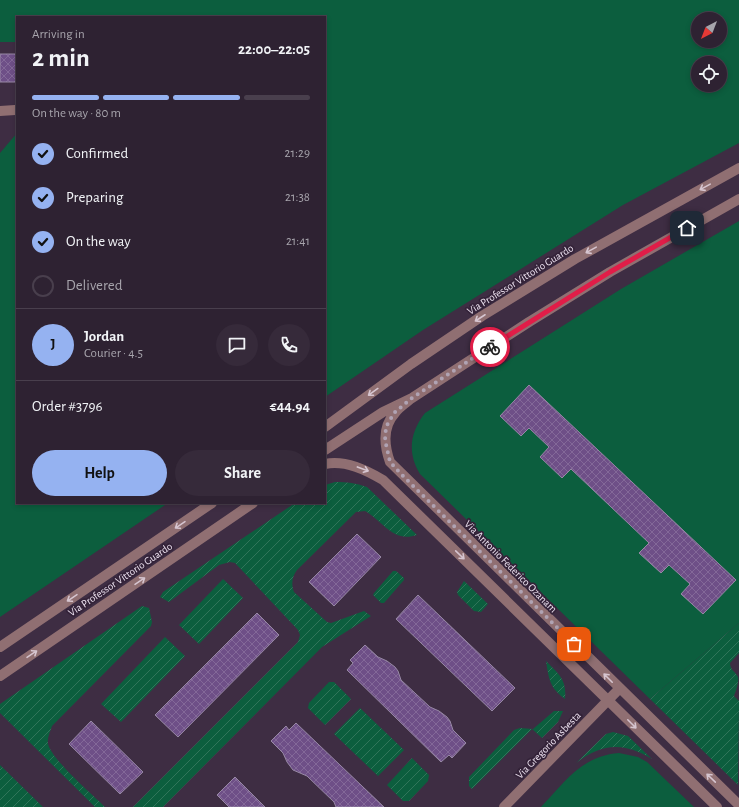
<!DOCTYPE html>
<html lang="en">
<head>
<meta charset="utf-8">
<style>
	body { margin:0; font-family:"Alegreya Sans",sans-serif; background:#362a3a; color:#f1f3f6; height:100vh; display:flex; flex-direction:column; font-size:15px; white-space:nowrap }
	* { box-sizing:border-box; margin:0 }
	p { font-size:13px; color:#a7a4ac }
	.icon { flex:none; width:22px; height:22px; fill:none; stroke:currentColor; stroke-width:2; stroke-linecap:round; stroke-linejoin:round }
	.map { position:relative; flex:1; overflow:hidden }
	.side { position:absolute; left:16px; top:16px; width:310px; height:488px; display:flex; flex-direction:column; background:#2e2232; border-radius:0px; box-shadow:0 2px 6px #0003,0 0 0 1px #493f4d }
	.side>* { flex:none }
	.needle { width:26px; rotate:222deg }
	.fabs { position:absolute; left:691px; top:12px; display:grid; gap:8px }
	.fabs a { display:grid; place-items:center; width:36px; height:36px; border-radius:50%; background:#2e2232; box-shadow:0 2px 6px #0003,0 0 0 1px #493f4d; font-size:20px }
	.pin { position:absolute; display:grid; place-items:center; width:34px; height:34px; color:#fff; margin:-17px; border-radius:8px; box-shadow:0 2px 6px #0006 }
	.courier { position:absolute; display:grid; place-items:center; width:40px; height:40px; margin:-20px; border:3px solid #e11d48; border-radius:50%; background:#fff; color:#222; box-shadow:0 1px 5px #0007 }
	.overview em { font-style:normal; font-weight:700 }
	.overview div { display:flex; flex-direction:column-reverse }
	.overview { display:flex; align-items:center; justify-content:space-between; height:68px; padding:0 16px }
	h1 { font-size:26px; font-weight:700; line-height:30px }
	.bar { display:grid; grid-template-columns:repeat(4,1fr); gap:6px 4px; align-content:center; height:48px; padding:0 16px }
	.bar i { height:5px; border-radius:3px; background:#493f4d }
	.bar .selected { background:#95b2f1 }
	.bar p { grid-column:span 4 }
	.line { display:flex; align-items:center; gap:10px; padding:0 16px; border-top:1px solid #493f4d }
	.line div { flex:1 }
	.round { display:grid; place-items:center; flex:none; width:42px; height:42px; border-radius:21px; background:#362a3a }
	ol { padding:0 16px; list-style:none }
	li { display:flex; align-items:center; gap:12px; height:44px }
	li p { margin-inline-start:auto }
	li .icon { padding:4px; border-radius:50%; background:#95b2f1; color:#111; stroke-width:4 }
	li:last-child { color:#a7a4ac }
	li i { width:22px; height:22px; border:2px solid #493f4d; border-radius:50% }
	.button { display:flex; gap:8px; margin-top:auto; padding:8px 16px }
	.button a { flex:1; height:46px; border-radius:24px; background:#95b2f1; color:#111; font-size:16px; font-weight:700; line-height:46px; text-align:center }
	.button a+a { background:#362a3a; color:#f1f3f6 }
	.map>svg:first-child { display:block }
</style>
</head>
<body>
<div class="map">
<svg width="739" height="807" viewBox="0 0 739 807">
	<defs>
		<pattern id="garden-furrows" width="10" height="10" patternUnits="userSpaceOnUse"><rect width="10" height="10" fill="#0c5e3e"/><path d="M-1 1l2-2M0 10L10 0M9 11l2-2" fill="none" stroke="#30755a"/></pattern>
		<pattern id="building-cross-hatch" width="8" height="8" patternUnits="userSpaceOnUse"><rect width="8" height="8" fill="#6e4f87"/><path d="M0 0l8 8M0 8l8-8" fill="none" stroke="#836898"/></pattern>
	</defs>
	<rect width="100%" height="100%" fill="#3e2d43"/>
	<path fill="#0c5e3e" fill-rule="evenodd" d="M0,0H739V143L623,205L423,330L325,397V17H17V42H0ZM698,19H720V41H698ZM698,63H720V85H698Z
		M17,133V503H168L0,617V153Z
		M739,221V623L650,699L420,474C407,453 410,432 425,413L621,289Z
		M619,753L638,757L647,762L694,807H541C565,782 581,756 619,753Z"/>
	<path fill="url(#garden-furrows)" d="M335,482C347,482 356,483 367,487L417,535C393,543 384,522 365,511L356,512L297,570C292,577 291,584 294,592L327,622L331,623L364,611L371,616L322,647L163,807H133L298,642L300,635L298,630L235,563L230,562L219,565L169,602L160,597L163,592L295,503H325V485Z
		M393,571H396L404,578V580L384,603H381L373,595L374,593Z
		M223,579L243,598L199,644L179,625Z
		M464,581L488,604L481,612L474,611L458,595L457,592Z
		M142,606L149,608L152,622L151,626L52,726C50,732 47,738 48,744C52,760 92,794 105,807H95L0,713V704Z
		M739,623V653L730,663C730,670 735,671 738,677C739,682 736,691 734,696L739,701L738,785L650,699Z
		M165,637L185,656L121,722L101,704Z
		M546,661C559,674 567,680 565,699C550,688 549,680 546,661Z
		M329,682H334L351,699L325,725L308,708L309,703Z
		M360,708L404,750L378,776L334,734Z
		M554,711H563L558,722L542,738L532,729L472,789L469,786V777L514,730L520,728L533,729Z
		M613,732L628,736L652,759C624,742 602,743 576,763L606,734Z
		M412,758L429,775L428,781L409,801H403L387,785Z
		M0,765L43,807H0Z"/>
	<path fill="url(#building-cross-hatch)" stroke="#9788a5" d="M0,54H17V82H0Z
		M529,385L736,580L703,614L681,594L690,584L669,565L661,573L639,553L649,543L571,469L562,478L540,457L549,447L529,428L521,436L500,416Z
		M357,534L381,557L334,606L309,582Z
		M418,595L515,688L492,711L396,619Z
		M257,613L279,635L178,737L155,715Z
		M365,645L378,657L387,661L395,667L398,671L401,680L430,707L439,711L447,717L450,721L453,730L466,743L452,758L449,755L441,762L347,670L353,663L350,660Z
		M91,721L143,772L120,794L69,744Z
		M296,723L384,807H336L334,802L307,776L293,770L287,762L283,753L271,741L286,726L289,730Z
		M235,777L265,807H229L217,795Z"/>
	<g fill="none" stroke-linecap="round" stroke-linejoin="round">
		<path stroke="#906f72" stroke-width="10" d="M0,111L15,110
			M412,398C406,403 399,407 395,413C382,427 384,445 390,462L739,805
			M325,427L411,364L482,316L575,259L739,168
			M325,450L383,412L412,398L529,322L610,272L739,199
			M325,464C346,460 366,470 383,480L717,807
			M0,647L212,503
			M0,676L253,503
			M504,807L619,689"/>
	</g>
	<defs><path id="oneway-shaft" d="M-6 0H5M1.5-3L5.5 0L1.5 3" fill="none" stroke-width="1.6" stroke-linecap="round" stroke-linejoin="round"/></defs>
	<g stroke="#d6c5d0">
		<use href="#oneway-shaft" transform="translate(705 187) rotate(151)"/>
		<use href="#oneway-shaft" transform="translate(591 250) rotate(151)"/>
		<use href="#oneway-shaft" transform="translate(480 318) rotate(147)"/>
		<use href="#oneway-shaft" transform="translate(373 392) rotate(144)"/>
		<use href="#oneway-shaft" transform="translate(363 469) rotate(20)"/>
		<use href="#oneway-shaft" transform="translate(180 525) rotate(146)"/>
		<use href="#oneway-shaft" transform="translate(460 555) rotate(44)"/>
		<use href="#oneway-shaft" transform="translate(140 581) rotate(-34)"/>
		<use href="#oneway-shaft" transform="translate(72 598) rotate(146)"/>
		<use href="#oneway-shaft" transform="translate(32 654) rotate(-34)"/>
		<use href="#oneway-shaft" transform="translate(608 678) rotate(-135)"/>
		<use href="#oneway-shaft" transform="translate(632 724) rotate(45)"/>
		<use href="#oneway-shaft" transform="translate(711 778) rotate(-136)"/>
	</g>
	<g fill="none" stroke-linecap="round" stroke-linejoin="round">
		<path stroke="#b0a3b3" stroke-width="4" stroke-dasharray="0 7.2" d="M490,347L412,398L394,413L386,427L385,440L390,462L401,474L574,644"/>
		<path stroke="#e11d48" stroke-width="5" d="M490,347L610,272L687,228"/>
	</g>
	<g text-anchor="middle" stroke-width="3.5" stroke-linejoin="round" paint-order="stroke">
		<g font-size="11" fill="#ede2f0" stroke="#342339">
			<text transform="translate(520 279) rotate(-32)" y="4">Via Professor Vittorio Guardo</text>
			<text transform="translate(511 566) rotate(45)" y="4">Via Antonio Federico Ozanam</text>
			<text transform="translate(120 579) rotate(-34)" y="4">Via Professor Vittorio Guardo</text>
			<text transform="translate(548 745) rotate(-46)" y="4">Via Gregorio Asbesta</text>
		</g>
	</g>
</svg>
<div class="fabs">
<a><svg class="needle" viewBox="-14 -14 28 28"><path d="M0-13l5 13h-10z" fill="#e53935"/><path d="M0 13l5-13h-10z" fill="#a7a4ac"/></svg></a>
<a><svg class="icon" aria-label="locate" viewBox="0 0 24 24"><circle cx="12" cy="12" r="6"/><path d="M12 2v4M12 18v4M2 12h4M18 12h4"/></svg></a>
</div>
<div class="pin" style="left:574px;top:644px;background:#ea580c"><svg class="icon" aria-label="bag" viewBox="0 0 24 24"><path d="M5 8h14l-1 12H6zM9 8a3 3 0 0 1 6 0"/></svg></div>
<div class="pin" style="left:687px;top:228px;background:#1f2937"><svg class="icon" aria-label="home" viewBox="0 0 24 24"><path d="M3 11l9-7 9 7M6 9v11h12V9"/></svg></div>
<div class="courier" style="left:490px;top:347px"><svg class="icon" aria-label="bike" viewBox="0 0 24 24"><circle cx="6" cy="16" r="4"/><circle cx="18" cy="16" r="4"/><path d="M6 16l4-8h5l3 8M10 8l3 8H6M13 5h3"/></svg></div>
<section class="side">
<div class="overview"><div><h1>2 min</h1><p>Arriving in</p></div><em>22:00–22:05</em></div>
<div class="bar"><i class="selected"></i><i class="selected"></i><i class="selected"></i><i></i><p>On the way · 80 m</p></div>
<ol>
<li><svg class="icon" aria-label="check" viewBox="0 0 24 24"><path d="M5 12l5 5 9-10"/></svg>Confirmed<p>21:29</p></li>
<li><svg class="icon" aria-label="check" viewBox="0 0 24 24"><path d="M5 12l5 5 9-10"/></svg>Preparing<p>21:38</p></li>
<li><svg class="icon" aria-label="check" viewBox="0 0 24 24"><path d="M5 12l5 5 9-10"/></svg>On the way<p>21:41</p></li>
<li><i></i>Delivered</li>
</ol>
<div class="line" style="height:72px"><b class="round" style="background:#95b2f1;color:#111">J</b><div><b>Jordan</b><p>Courier · 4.5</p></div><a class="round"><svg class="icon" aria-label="chat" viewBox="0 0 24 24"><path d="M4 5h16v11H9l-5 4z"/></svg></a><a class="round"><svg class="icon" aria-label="phone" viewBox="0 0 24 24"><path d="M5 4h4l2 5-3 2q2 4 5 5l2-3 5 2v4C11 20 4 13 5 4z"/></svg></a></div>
<div class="line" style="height:52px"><div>Order #3796</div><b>€44.94</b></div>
<div class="button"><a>Help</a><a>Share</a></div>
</section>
</div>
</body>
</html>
